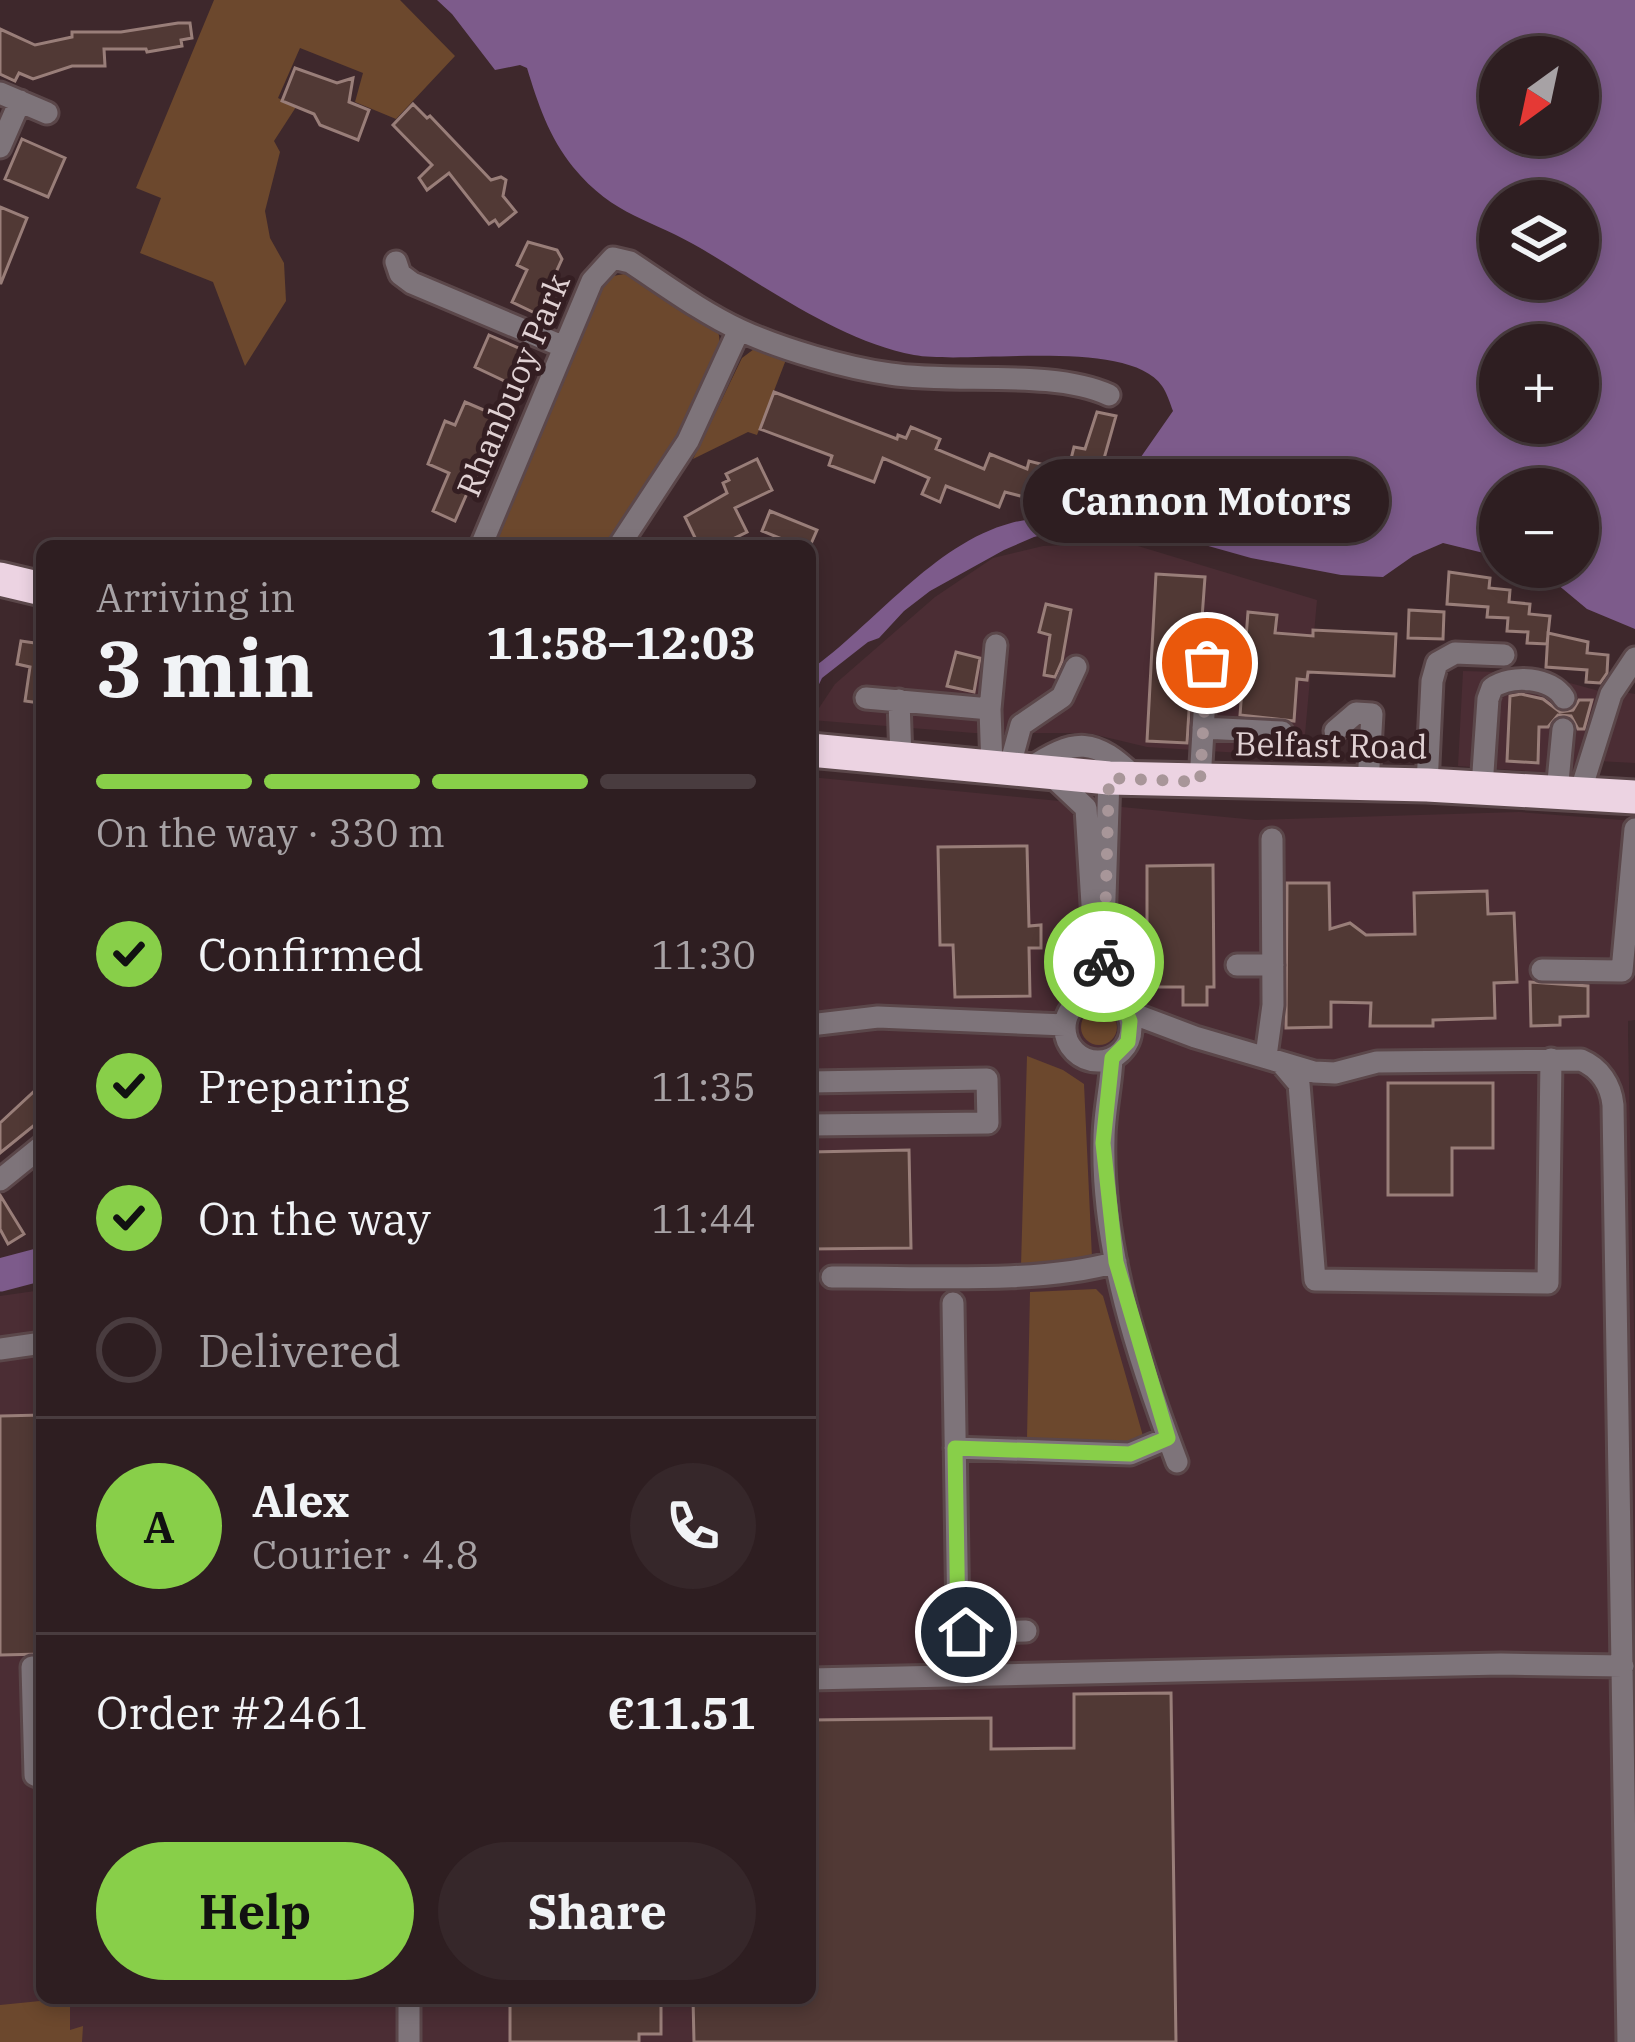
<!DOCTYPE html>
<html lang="en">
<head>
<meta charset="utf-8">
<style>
	body { margin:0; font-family:"IBM Plex Serif",serif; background:#36272a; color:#f1f3f6; height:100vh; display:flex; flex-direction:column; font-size:45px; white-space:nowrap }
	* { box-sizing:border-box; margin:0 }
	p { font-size:39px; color:#a7a2a5 }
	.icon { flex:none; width:66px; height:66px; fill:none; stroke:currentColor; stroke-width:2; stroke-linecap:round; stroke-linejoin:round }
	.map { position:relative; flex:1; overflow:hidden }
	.panel { position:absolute; left:36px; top:540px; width:780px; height:1464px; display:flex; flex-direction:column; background:#2e1e21; border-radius:18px; box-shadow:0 6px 18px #0003,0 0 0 3px #493c3f }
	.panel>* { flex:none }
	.needle { width:78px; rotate:213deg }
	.buttons { position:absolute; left:1479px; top:36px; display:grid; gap:24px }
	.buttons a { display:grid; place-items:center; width:120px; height:120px; border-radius:50%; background:#2e1e21; box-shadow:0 6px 18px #0003,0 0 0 3px #493c3f; font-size:60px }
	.pin { position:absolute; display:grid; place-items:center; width:102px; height:102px; color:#fff; margin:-51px; border:6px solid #fff; border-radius:50%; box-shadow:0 3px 12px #0007 }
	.courier { position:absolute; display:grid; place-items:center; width:120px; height:120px; margin:-60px; border:9px solid #88cf49; border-radius:50%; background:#fff; color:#222; box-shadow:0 3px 15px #0007 }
	.bubble { position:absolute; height:84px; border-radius:42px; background:#2e1e21; box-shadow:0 6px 18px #0003,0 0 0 3px #493c3f; font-size:39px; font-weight:700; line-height:84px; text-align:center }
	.headline em { font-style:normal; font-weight:700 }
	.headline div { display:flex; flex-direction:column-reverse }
	.headline { display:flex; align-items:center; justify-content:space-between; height:204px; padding:0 60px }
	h1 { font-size:78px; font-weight:700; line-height:90px }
	.bar { display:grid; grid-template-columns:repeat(4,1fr); gap:18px 12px; align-content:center; height:144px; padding:0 60px }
	.bar i { height:15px; border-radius:9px; background:#493c3f }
	.bar .on { background:#88cf49 }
	.bar p { grid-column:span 4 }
	.line { display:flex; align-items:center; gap:30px; padding:0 60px; border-top:3px solid #493c3f }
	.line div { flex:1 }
	.round { display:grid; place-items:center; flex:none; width:126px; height:126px; border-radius:63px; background:#36272a }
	ol { padding:0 60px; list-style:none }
	li { display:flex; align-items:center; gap:36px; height:132px }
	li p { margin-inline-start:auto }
	li .icon { padding:12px; border-radius:50%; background:#88cf49; color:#111; stroke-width:4 }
	li:last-child { color:#a7a2a5 }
	li i { width:66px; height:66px; border:6px solid #493c3f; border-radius:50% }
	.action { display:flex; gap:24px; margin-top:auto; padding:24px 60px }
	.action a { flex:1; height:138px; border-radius:72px; background:#88cf49; color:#111; font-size:48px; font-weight:700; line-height:138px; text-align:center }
	.action a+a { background:#36272a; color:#f1f3f6 }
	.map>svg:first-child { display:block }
</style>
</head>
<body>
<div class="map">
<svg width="1635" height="2042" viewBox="0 0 1635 2042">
	<rect width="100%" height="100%" fill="#3e282c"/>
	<path fill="#4b2d34" d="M1128,543L1317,600L1303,757L1147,747L1088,733H974L811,720L835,684L935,597L993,558L1043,546Z
		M1463,671L1533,673L1603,692L1579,775L1458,766Z
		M1624,692L1635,694V763L1597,761Z
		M810,777L1256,820L1519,812L1635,821V1020L1628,1021V1034L1635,1372V2042H0V1296L42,1290V1998H810Z"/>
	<path fill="#6c482d" d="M214,0H400L455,56L396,119L355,102L363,73L300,48L278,98L296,107L274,141L280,152L265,211L270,238L284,263L286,301L245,366L213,282L140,253L161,198L136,188Z
		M624,274C645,281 710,312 718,332C733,370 632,510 608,546H490L600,291L613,276Z
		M754,349H767L787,357L757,435L748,432L693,459L742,358Z
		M1081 1027a18 18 0 1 1 36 0a18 18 0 1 1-36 0Z
		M1027,1056L1063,1070L1084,1084L1092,1258L1021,1266Z
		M1096,1289L1103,1296L1143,1436L1124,1445L1027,1438L1030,1292Z
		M70,1998V2030L83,2026L82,2042H0V2005Z"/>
	<path fill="#7d5b8b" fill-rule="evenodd" d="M437,0H1635V629L1587,609L1551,579L1524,567H1578V489H1500V557L1443,543L1413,556L1383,577L1341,575L1251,558L1155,531L1112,501L1084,524L1034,537L1004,550L930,591L904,611L879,638L868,642L822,678L810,703V670C874,625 933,544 1011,523C1034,517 1061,517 1085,514L1109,486L1127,477L1173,411C1170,403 1167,393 1162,386C1128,337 970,365 914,355C840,341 766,287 702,249C652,219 614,217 573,167C549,137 538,104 527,68L520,65L495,70L452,14ZM1500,57H1578V135H1500ZM1500,201H1578V279H1500ZM1500,345H1578V423H1500Z"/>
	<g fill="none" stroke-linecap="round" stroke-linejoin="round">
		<path stroke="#7d5b8b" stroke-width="33" d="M0,1275L42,1264"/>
	</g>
	<path fill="#513935" stroke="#997e79" stroke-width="3" d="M178,23H190L192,38L181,40L182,46L147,52L146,49H104L105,66H72L33,79L19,73L15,81L0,74V29L35,45L72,37V32H121Z
		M295,68L337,83L353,78L349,102L369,110L358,140L320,125L314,114L282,101Z
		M413,104L427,118L430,116L491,180L501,177L506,180L503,196L516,212L499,226L495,220L489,224L449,173L427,190L419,178L432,165L393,125Z
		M22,139L65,158L48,197L5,179Z
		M0,207L27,218L1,283H0Z
		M528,242L557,250L562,259L537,314L512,302L527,270L517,265Z
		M489,335L530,353L515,386L475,367Z
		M774,392L897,439L898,435L906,438L911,427L940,439L936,449L984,469L990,454L1027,469L1029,461L1068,471L1074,447L1085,449L1097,412L1116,416L1098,480L1075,474L1067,508L1005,492L999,507L946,486L940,502L922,494L929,478L883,458L874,482L829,465L832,456L760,429Z
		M465,402L505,419L480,477L475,475L455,521L433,511L449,473L428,464L445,421L455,425Z
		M757,459L772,490L735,508L747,532L718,546H699L685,517L727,493L723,483L729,480L726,474Z
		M770,511L817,530L810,546H799L762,531Z
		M1449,572L1490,578L1489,588L1510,590L1509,602L1530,604L1529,614L1550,616L1547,644L1527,643L1528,632L1507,631L1508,618L1487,617L1488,607L1447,604Z
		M1156,574L1205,577L1202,618L1194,630L1187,743L1147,741Z
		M1046,604L1071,610L1062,661L1055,677L1044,675L1050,635L1039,632Z
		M1409,610L1444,612L1443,639L1408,638Z
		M1248,612L1277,615L1275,633L1313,636V630L1396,634L1394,676L1308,672L1307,680L1297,679L1294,721L1240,715Z
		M1548,633L1588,642L1587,653L1608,655L1607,673L1600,683L1586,682L1587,670L1546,667Z
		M21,641L42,644L40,703L25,701L30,667L17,664Z
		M956,652L980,658L974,692L947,686Z
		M1521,694L1543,699L1560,712L1573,710L1579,700H1592L1584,729H1578L1571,716L1558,715L1548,727H1539L1538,763L1507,761L1510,696Z
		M1027,846L1029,926L1041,925V948H1029L1030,996L955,997L953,945H940L938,847Z
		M1213,865L1214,987H1207V1005H1183V987H1147V866Z
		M1287,883H1329L1330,929L1350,923L1366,935L1415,934L1414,893L1487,891L1488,914L1514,913L1517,982L1494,983L1495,1018L1433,1020V1026H1370L1371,1003L1331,1002V1027L1286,1028Z
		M1530,982L1588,986V1016L1560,1017V1025L1531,1026Z
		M1388,1083H1493V1148H1452V1195H1388Z
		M42,1084V1119L0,1153V1123Z
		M909,1150L911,1248L810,1249V1152Z
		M0,1195L24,1234L8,1244L0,1229Z
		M42,1415V1654L0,1655V1416Z
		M1171,1693L1176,2042H694L693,1998H810V1720L991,1718V1749L1074,1748V1694Z
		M510,1998H661V2034H639V2042H510Z"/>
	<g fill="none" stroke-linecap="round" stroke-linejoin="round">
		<g stroke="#5b474a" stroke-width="27">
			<path id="minor" d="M0,93L47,113
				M0,147L20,101
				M396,262L400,274L412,283L564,347
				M481,546L592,281L613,258L630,262C665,285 703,313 740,330C781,349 846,368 890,374C956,384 1052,369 1109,395
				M619,546L688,441L739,330
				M866,698L990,709L992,768
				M899,700L901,760
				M990,709L996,645
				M1203,728L1282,732
				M1335,731L1356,713L1372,714L1368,784
				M1009,769L1021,725L1062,697L1076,667
				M1027,770C1076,737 1094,737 1137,779
				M1051,775L1086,808L1093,920
				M1200,781L1209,631
				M1427,785L1432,681L1437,663L1455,653L1504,655
				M1482,787L1488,699L1492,688C1512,674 1551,677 1564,698
				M1557,792L1563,729
				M1580,793L1611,694L1635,658
				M1237,965H1273
				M1542,970L1622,971L1635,829
				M1065 1028a33 33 0 1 1 66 0a33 33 0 1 1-66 0Z
				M1090,996L1103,957L1109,778
				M1126,1011L1195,1037L1314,1072L1335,1073L1377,1062L1581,1060C1600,1068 1611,1085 1613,1105L1628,2042
				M810,1025L878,1017L1065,1025
				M1266,1056L1273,1005L1272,839
				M1112,1058C1111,1086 1104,1112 1104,1139C1101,1248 1139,1361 1177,1462
				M1282,1064L1299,1084L1315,1280L1548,1283L1551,1059
				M810,1082L987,1079L988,1123L810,1125
				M0,1180L42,1146
				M832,1277C916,1276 1038,1285 1116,1262
				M953,1303L958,1625L966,1632L1026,1631
				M0,1349L42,1343
				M955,1448L1130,1454L1168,1438
				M32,1667L35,1775L42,1778
				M810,1679L1501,1664L1623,1666
				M409,1998V2042"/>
		</g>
		<g stroke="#5b474a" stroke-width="39">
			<path id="highway" d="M0,579L42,589
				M810,750L1109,778L1427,785L1635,797"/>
		</g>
		<use href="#minor" stroke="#7e747a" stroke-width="21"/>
		<use href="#highway" stroke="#ecd3e2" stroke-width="33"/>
	</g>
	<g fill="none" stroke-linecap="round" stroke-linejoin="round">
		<path stroke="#a89699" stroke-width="12" stroke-dasharray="0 21.6" d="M1104,962L1109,778L1200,782L1207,663"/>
		<path stroke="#88cf49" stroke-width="15" d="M966,1632L958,1625L955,1448L1130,1454L1168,1438L1116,1262L1103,1143L1112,1058L1128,1042L1130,1021L1126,1011L1111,997L1104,962"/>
	</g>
	<g text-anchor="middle" stroke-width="10" stroke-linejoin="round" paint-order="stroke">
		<g font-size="33" fill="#e1d2d4" stroke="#341e22">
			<text transform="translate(513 385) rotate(-67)" y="12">Rhanbuoy Park</text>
			<text transform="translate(1331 745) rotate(1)" y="12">Belfast Road</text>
		</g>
	</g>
</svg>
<div class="buttons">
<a><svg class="needle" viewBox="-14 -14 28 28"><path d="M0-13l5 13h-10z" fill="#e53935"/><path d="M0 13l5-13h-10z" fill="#a7a2a5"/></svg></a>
<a><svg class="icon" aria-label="layers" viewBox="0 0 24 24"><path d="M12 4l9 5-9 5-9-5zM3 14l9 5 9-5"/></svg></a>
<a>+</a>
<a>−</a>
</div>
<div class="pin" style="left:1207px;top:663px;background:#ea580c"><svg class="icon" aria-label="bag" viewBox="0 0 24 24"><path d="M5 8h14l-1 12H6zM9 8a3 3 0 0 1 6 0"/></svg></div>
<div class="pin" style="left:966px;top:1632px;background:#1f2937"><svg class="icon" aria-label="home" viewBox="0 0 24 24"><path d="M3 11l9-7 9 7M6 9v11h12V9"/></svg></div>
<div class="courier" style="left:1104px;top:962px"><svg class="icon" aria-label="bike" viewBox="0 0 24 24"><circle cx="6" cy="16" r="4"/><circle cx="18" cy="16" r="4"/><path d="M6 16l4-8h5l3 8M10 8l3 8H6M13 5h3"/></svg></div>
<div class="bubble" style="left:1023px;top:459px;width:366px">Cannon Motors</div>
<section class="panel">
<div class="headline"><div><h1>3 min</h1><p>Arriving in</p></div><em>11:58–12:03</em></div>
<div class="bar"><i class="on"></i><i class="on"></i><i class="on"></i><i></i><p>On the way · 330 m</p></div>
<ol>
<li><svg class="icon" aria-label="check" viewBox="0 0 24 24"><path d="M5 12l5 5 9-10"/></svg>Confirmed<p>11:30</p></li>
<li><svg class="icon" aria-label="check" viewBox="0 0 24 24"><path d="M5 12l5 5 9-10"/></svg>Preparing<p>11:35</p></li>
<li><svg class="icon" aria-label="check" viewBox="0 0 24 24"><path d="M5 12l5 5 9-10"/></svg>On the way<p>11:44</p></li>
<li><i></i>Delivered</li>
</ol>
<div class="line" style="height:216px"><b class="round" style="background:#88cf49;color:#111">A</b><div><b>Alex</b><p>Courier · 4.8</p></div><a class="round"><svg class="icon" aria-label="phone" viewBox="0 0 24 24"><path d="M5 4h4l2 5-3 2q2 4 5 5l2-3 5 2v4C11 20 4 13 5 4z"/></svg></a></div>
<div class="line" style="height:156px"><div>Order #2461</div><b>€11.51</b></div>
<div class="action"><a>Help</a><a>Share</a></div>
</section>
</div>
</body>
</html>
